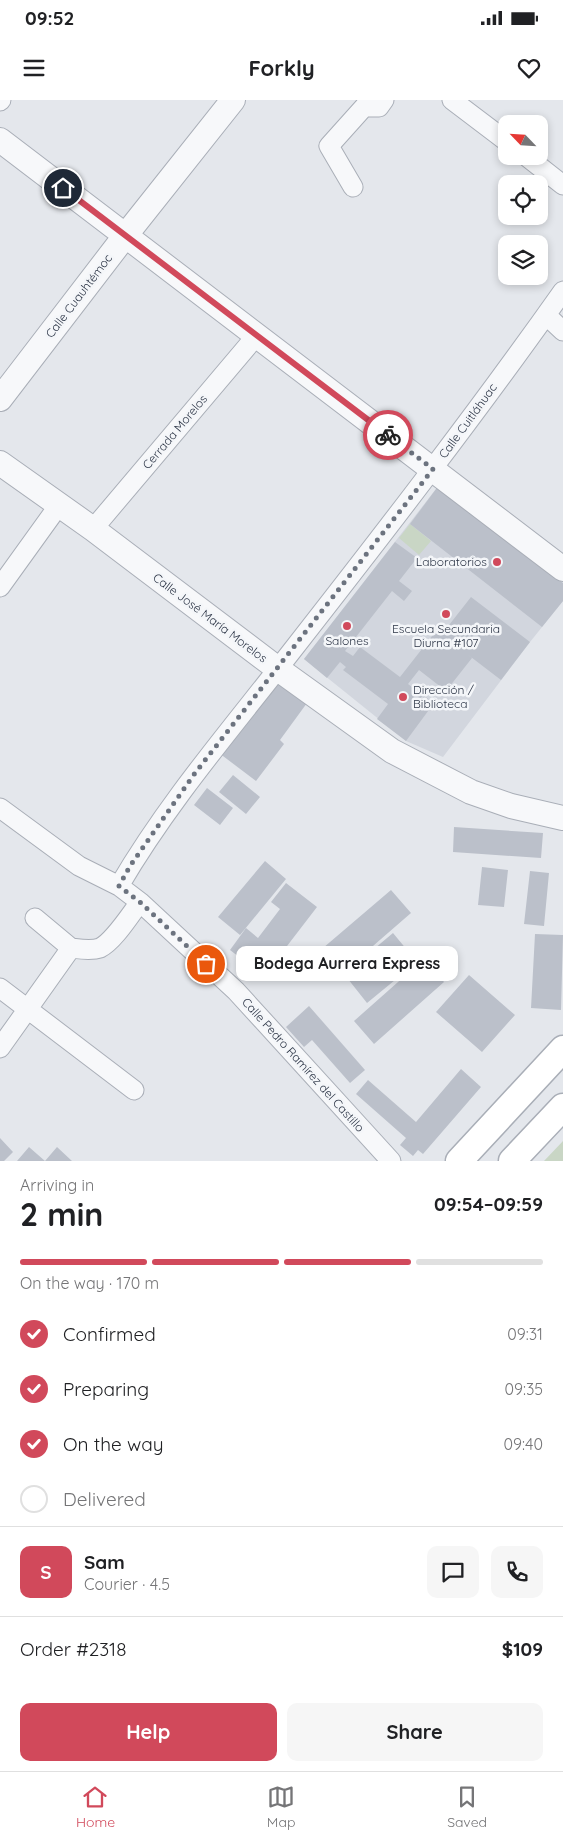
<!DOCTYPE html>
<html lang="en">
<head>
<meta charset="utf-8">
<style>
	body { margin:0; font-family:Quicksand,sans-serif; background:#f6f6f6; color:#202124; height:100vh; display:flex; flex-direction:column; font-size:19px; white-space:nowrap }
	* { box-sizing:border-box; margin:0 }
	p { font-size:16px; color:#757577 }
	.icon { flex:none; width:28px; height:28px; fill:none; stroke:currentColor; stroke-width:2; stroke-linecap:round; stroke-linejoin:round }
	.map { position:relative; height:1061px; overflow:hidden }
	.details { display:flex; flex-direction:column; background:#fff; flex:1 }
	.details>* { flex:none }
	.needle { width:32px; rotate:295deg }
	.buttons { position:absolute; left:498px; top:15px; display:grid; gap:10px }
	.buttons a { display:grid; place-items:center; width:50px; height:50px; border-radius:10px; background:#fff; box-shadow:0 2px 8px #0003; font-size:25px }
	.pin { position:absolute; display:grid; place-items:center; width:42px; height:42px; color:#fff; margin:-21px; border:2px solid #fff; border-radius:50%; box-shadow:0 1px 5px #0007 }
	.courier { position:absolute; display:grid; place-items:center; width:50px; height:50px; margin:-25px; border:4px solid #d1495b; border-radius:50%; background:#fff; color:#222; box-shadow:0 1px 6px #0007 }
	.bubble { position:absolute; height:35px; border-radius:10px; background:#fff; box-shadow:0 2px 8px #0003; font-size:16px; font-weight:700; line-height:35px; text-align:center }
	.headline em { font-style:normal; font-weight:700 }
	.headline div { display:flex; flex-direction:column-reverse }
	.headline { display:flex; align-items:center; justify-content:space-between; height:85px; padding:0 20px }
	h1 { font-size:32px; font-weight:700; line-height:38px }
	.bar { display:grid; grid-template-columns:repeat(4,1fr); gap:8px 5px; align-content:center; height:60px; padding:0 20px }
	.bar i { height:6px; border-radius:4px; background:#e0e0e0 }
	.bar .on { background:#d1495b }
	.bar p { grid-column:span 4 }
	.line { display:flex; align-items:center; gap:12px; padding:0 20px; border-top:1px solid #e0e0e0 }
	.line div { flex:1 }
	.round { display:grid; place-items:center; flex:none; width:52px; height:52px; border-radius:10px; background:#f6f6f6 }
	ol { padding:0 20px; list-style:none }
	li { display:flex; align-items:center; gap:15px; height:55px }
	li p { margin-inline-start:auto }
	li .icon { padding:5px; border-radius:50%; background:#d1495b; color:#fff; stroke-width:4 }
	li:last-child { color:#757577 }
	li i { width:28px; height:28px; border:2px solid #e0e0e0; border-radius:50% }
	.primary-button { display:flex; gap:10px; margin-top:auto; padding:10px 20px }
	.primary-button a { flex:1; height:58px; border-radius:10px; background:#d1495b; color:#fff; font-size:20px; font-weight:700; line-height:58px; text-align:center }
	.primary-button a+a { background:#f6f6f6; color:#202124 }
	.status { display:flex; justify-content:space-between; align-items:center; height:35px; padding:0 25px; background:#fff; direction:ltr }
	.status svg { height:14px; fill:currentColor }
	header { display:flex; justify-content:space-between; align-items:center; height:65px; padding:0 20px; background:#fff; font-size:22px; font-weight:700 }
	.dock { display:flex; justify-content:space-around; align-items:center; height:70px; border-top:1px solid #e0e0e0; background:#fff; font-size:14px; color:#757577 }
	.dock a { display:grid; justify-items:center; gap:2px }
	.dock .on { color:#d1495b }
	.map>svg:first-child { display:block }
</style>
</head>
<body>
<div class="status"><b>09:52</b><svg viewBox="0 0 49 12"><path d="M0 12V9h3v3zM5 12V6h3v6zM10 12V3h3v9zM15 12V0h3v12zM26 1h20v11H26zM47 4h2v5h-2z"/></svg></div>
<header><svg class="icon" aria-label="menu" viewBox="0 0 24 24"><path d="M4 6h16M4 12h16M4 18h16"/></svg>Forkly<svg class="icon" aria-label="heart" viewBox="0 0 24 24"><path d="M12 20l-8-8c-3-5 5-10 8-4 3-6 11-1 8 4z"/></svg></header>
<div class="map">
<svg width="563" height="1061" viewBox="0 0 563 1061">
	<rect width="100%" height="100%" fill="#e4e7ec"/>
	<path fill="#d2d6de" d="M439,385L563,483V501L530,542L443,657L406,641L304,559Z"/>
	<path fill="#c9d6c5" d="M410,424L431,441L419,455L399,438Z
		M563,1041V1061H544Z"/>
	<path fill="#bbc0ca" d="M439,385L563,483V501L542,527L410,424Z
		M395,442L417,458L399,481L412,491L404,501L392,491L345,551L353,556L360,547L400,577L436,531L442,534L471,497L530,542L501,580L467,554L472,558L446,591L419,570L408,584L434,603L406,641L377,619L388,604L343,570L346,567L340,562L327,578L304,559Z
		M276,579L307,603L280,640L284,644L256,681L219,653Z
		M233,675L260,697L246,714L219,692Z
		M207,688L233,708L220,725L194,705Z
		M454,727L543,733L541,758L453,752Z
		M265,761L286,779L240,835L218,817Z
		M482,767L508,770L504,807L478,805Z
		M530,771L549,773L544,826L524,824Z
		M286,783L317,807L264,876L230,850L246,828L258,838L280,809L271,802Z
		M391,790L411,813L343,872L323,848Z
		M393,833L417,862L367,903L344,874Z
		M535,834L563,835L561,910L531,908Z
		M424,859L444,882L374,944L354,921Z
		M469,875L515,915L482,952L436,912Z
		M309,906L365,970L350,983L312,940L304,947L286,927Z
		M461,969L481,987L423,1054L418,1050L413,1056L400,1045L406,1038L356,994L368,980L416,1022Z
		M0,1038L13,1052L4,1061H0Z
		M29,1047L45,1061H17Z
		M57,1047L72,1061H45Z"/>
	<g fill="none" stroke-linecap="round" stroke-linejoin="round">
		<g stroke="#a9aeb7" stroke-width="21">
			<path id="minor" d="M452,0L506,41
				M0,1L1,0
				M526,56L563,85
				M353,87L329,46L364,7H379L384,0
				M546,215L563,231
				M93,429L257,235
				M0,487L59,405
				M0,708L79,766L119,786L140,802L236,891L391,1061
				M119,786C168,702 232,628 291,552C384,433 476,314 563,191
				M35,818L71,848
				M0,888L134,990
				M0,948L71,848C80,849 91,851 100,848C114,841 130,815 140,802"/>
		</g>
		<g stroke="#a9aeb7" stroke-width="26">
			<path id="tertiary" d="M0,40L563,469
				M0,299L125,136L233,0
				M0,363L93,429L278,569L392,651L471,692L511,706L563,718"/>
		</g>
		<g stroke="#a9aeb7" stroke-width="29">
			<path id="secondary" d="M459,1061L563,949
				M512,1061L563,1007"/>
		</g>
		<use href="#minor" stroke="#f7f8fa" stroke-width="19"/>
		<use href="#tertiary" stroke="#f7f8fa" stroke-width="24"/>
		<use href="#secondary" stroke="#fff" stroke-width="26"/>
	</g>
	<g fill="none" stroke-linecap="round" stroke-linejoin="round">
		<path stroke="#6c737f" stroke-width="5" stroke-dasharray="0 9" d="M206,864L140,802L119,786L130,766L195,673L433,369L388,335"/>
		<path stroke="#d1495b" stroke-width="6" d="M63,88L388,335"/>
	</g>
	<g fill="#d1495b" stroke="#f4f6f9" stroke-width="2">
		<circle cx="497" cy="462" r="5"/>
		<circle cx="446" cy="514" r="5"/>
		<circle cx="347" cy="526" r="5"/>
		<circle cx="403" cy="597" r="5"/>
	</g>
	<g text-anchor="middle" stroke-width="5" stroke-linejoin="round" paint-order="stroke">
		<g font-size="12" fill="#2b3445" stroke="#f4f6f9">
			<text transform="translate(79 196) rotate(-53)" y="4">Calle Cuauhtémoc</text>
			<text transform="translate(468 321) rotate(-54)" y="4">Calle Cuitláhuac</text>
			<text transform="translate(175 332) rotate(-50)" y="4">Cerrada Morelos</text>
			<text transform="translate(210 518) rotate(37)" y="4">Calle José María Morelos</text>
			<text transform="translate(303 965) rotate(48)" y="4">Calle Pedro Ramírez del Castillo</text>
		</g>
		<g font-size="12" fill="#2b3445" stroke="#f4f6f9">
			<text x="487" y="466" text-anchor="end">Laboratorios</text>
			<text x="446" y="533">Escuela Secundaria<tspan x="446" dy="14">Diurna #107</tspan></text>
			<text x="347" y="545">Salones</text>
			<text x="413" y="594" text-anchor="start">Dirección /<tspan x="413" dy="14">Biblioteca</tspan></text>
		</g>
	</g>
</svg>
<div class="buttons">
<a><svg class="needle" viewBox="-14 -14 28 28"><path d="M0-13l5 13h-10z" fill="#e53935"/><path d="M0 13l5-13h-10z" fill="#757577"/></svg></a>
<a><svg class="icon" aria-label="locate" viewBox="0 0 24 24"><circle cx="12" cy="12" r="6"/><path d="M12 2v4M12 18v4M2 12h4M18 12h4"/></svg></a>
<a><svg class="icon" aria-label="layers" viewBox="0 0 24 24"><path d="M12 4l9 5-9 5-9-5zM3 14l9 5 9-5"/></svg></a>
</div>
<div class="pin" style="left:206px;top:864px;background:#ea580c"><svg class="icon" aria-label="bag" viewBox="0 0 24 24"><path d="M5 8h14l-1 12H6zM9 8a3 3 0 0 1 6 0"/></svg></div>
<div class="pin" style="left:63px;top:88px;background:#1f2937"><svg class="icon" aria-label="home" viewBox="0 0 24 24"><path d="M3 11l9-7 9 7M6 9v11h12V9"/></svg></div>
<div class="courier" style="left:388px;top:335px"><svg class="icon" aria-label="bike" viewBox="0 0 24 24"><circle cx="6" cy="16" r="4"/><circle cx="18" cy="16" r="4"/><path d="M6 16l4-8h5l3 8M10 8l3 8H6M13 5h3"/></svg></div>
<div class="bubble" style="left:236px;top:846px;width:222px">Bodega Aurrera Express</div>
</div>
<section class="details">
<div class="headline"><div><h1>2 min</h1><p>Arriving in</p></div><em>09:54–09:59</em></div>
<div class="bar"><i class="on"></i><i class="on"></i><i class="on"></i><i></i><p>On the way · 170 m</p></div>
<ol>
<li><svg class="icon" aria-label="check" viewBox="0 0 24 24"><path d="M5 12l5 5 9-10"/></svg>Confirmed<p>09:31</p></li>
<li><svg class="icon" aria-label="check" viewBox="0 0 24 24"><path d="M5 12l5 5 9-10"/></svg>Preparing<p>09:35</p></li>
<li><svg class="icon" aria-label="check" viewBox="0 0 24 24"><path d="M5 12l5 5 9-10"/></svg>On the way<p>09:40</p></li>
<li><i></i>Delivered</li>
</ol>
<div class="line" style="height:90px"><b class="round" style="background:#d1495b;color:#fff">S</b><div><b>Sam</b><p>Courier · 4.5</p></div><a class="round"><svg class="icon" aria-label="chat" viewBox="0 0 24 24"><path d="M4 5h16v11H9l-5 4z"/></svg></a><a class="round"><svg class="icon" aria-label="phone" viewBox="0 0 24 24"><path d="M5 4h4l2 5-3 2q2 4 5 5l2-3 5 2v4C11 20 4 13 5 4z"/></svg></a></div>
<div class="line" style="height:65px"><div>Order #2318</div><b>$109</b></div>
<div class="primary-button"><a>Help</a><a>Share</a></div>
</section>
<nav class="dock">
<a class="on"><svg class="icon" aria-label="home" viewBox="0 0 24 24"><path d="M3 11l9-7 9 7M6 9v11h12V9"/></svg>Home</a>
<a><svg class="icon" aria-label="map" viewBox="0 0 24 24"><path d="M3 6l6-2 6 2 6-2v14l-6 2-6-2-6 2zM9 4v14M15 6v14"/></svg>Map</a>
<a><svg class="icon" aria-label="saved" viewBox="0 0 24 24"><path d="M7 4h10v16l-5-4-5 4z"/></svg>Saved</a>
</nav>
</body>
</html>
